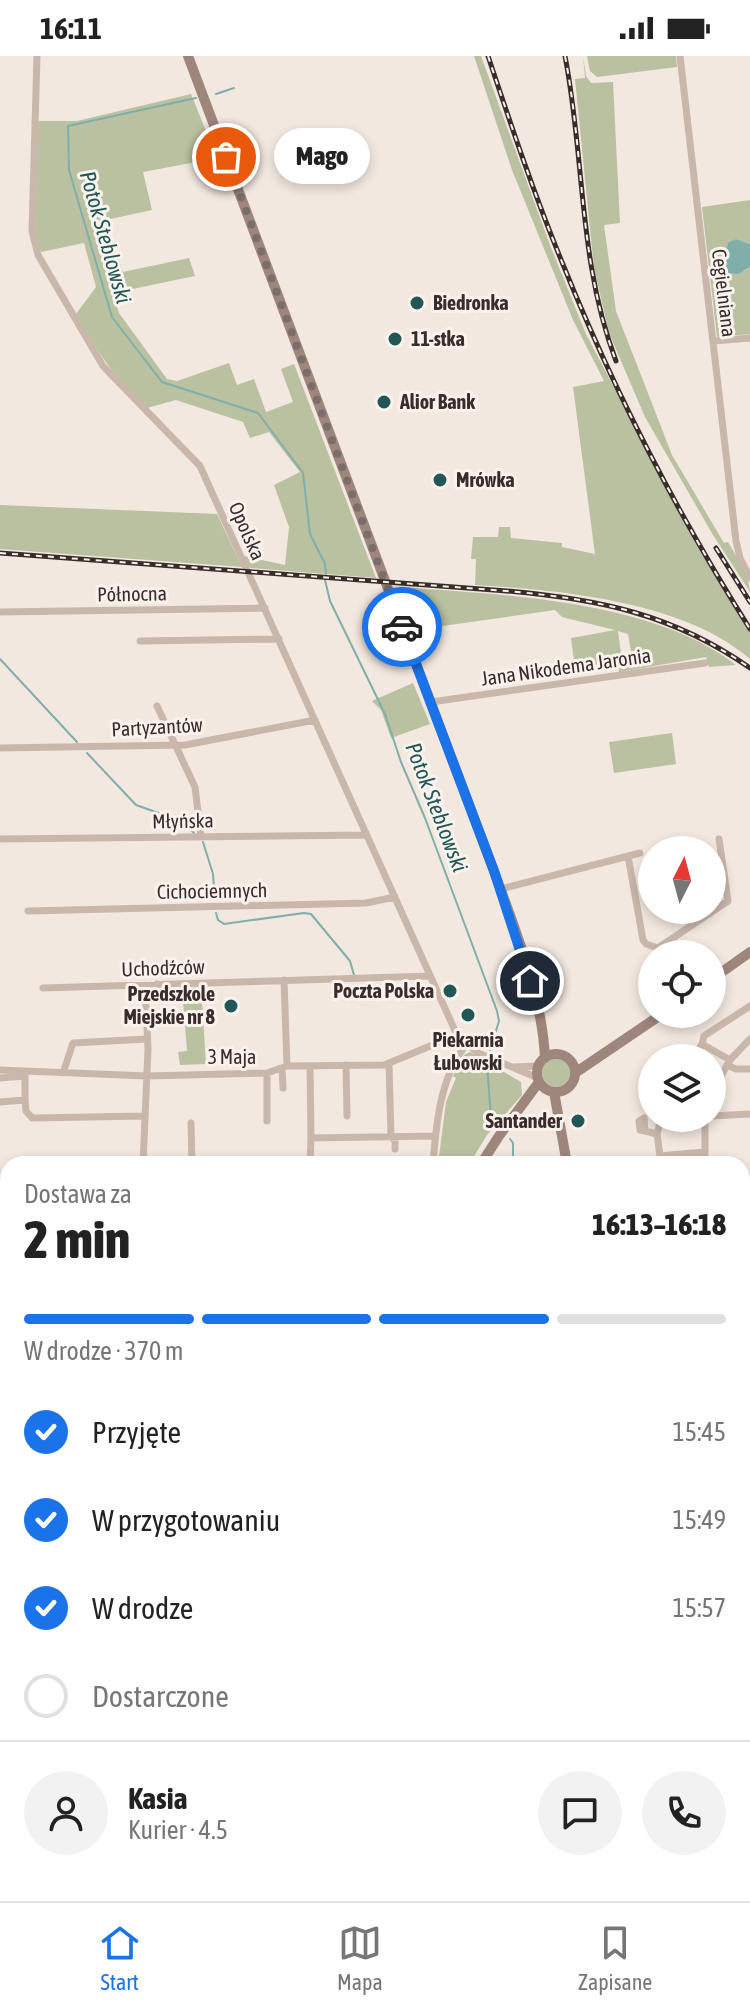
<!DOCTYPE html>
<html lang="pl">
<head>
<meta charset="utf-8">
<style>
	body { margin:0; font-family:"Asap Condensed",sans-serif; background:#f2f2f2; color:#222; height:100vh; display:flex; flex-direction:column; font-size:30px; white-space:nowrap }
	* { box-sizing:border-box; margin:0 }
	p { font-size:26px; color:#767676 }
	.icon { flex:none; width:44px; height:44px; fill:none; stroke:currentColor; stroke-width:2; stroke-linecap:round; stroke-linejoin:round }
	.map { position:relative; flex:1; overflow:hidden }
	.details { position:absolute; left:0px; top:1100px; width:750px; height:746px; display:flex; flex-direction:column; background:#fff; border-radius:24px 24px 0 0; box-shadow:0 4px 12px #0003 }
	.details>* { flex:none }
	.needle { width:52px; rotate:6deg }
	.buttons { position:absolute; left:638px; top:780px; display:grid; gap:16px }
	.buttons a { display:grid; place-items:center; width:88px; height:88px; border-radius:50%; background:#fff; box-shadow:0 4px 12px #0003; font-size:40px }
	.pin { position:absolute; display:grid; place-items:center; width:68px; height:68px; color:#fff; margin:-34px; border:4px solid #fff; border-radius:50%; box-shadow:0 2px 8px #0007 }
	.courier { position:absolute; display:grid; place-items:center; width:80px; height:80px; margin:-40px; border:6px solid #1a73e8; border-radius:50%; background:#fff; color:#222; box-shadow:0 2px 10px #0007 }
	.bubble { position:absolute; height:56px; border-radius:28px; background:#fff; box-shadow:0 4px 12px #0003; font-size:26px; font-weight:800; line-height:56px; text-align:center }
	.overview em { font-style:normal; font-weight:800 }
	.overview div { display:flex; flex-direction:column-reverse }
	.overview { display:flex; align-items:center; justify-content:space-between; height:136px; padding:0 24px }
	h1 { font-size:52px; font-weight:800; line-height:60px }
	.bar { display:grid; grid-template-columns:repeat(4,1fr); gap:12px 8px; align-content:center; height:96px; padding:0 24px }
	.bar i { height:10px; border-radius:6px; background:#e0e0e0 }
	.bar .current { background:#1a73e8 }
	.bar p { grid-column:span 4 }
	.line { display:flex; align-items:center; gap:20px; padding:0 24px; border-top:2px solid #e0e0e0 }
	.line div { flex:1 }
	.round { display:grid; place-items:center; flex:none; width:84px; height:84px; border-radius:42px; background:#f2f2f2 }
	ol { padding:0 24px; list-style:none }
	li { display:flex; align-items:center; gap:24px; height:88px }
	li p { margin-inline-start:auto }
	li .icon { padding:8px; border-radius:50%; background:#1a73e8; color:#fff; stroke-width:4 }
	li:last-child { color:#767676 }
	li i { width:44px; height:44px; border:4px solid #e0e0e0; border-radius:50% }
	.status { display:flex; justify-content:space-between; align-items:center; height:56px; padding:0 40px; background:#fff; direction:ltr }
	.status svg { height:22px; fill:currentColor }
	.menu { display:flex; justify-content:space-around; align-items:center; height:112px; border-top:2px solid #e0e0e0; background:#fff; font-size:22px; color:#767676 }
	.menu a { display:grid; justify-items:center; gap:4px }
	.menu .current { color:#1a73e8 }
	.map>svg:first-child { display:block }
</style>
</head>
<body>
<div class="status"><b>16:11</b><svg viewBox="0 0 49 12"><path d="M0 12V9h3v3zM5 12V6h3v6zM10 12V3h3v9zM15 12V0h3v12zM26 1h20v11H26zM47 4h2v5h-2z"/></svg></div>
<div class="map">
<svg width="750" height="1845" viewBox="0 0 750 1845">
	<rect width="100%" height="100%" fill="#f2e8e0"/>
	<path fill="#b9c1a0" d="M474,0H481L550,189L586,278L697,490L750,576V603C684,545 559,534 475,529L476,503H471L473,481H498L499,471H510L511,482L562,487V491L595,498L573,331L604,325L573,264L512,114Z
		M583,0L586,20L591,27L613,26L620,167L604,169L616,255L672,399L724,487L728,486C736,500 750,521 750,536L713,479L645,361L609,277L594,212L575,23L585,22Z
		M587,0H676L677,11L597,21L590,15Z
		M191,38L217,102L143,116L152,154L92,167L101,200L117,197L123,216L189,202L195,220L113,237L119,257L167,323L177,325L229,307L237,329L254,323L266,356L293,346L281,313L294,308L376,522L250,512L244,500L285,509L289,471L274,429L300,416L269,376L250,382L243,366L176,344L147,352C114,321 98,297 76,258L96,231L84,187L41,196L35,183L38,65H77Z
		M750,144V188L736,183L730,186L722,199L744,215L750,211V278L717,281L702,151Z
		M0,449L217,458L242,511L0,493Z
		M399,531C502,539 651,543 736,609L709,611L706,601L619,616L618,610L633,607L628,578L618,575L622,605L575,612L571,582L615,574L562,561L555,554L414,574Z
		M413,627L430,668L391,682L381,654L372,645Z
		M672,677L676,708L614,717L609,686Z
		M201,930L206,1008L180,1009L178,996L187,995L182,931Z
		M470,996L521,1026L522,1039L487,1079L470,1107L438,1108L446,1046L456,1022L453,1020L464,999Z
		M542 1017a14 14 0 1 1 28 0a14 14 0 1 1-28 0Z"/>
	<path fill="#80aeab" d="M736,183L750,188V211L738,218L727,217L720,205L729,186Z"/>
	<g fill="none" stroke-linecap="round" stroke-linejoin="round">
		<path stroke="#80aeab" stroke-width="2" d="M216,38L234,32
			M196,42L68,70L69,114L112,261L162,326L258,357L303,417L310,478L325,508L326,518
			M325,524L330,545L385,658L401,706L425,762L497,955L499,965L490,994
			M0,603L77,686
			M87,697L136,749L181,765L194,777
			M203,786L213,818L215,844
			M216,857L218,864L224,868L304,857L311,858L350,905L354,919
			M487,1009L491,1062L494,1066
			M510,1083L513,1087V1108"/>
		<path stroke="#80aeab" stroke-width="12" d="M742,1648H750
			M0,1814H8"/>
		<path stroke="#cab7ac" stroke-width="7" d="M37,0L32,175L38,199L103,310L200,410L457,979L478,997L538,1022
			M680,0L736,485L740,502L750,522
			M714,285L750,282
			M0,556L265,552
			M140,585L279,583
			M431,646L705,607
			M157,650L195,731L201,781
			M0,692L185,689L315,664
			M0,783L366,779
			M628,800L643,884L646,888L658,892L728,845L719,783
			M501,833L640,797
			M28,855L366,847L395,841
			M284,924L287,1010
			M43,932L430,920
			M694,1002L702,988
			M730,1004L702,988L704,980L750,950
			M389,1008L391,1081L395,1085V1093
			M346,1009L347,1060
			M727,1009L736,1013H750
			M310,1010L311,1082L435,1080
			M513,1011L538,1010
			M282,1012L283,1032
			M0,1014L147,1020L267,1017L287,1010L384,1009L457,979
			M63,1017L73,987L147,983
			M267,1017V1065
			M0,1022L25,1020
			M712,1036L730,1004L750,983
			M25,1044L26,1055L32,1062L145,1060
			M0,1046L25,1044V1022
			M712,1060L750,1058
			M661,1062L657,1078L660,1100L704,1096
			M705,1062V1108
			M191,1067L192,1108
			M645,1075L640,1074L639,1065L644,1062L645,1075L657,1078
			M143,1108L148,993L146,947L157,928
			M310,1108L311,1082
			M433,1108C436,1069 440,1021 466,989
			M0,1129H8
			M742,1149H750
			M742,1265L750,1264
			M0,1276L8,1274
			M742,1334L750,1333
			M0,1352L8,1351
			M742,1369L749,1366
			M0,1371L8,1483
			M749,1409L750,1421
			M482,1838L483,1845
			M350,1845L351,1838"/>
		<path stroke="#9e867d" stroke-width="10" d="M188,0L494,815C515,874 542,938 545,1002
			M712,923L750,896
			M537 1017a19 19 0 1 1 38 0a19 19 0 1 1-38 0Z
			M575,1017L662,958
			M554,1036L567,1108
			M481,1108L499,1080L539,1026
			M0,1188L8,1186
			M742,1527L750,1524
			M0,1606L8,1607
			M413,1838L428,1845"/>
		<g stroke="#382d2a" stroke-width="5">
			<path id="rail" d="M488,0C511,69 534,138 562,206C613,333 677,457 750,573
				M565,0C585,103 578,205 616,305
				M716,492L750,546
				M0,497L507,535C598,543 673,558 750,612"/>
		</g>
		<use href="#rail" stroke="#faf2ec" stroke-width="2" stroke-dasharray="6" stroke-linecap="butt"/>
	</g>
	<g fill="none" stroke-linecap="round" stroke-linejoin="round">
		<path stroke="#796e6a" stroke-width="8" stroke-dasharray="0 14.4" d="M226,101L402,571"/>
		<path stroke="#1a73e8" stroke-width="10" d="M402,571L494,815L530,925"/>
	</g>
	<g fill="#215857" stroke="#faf2ec" stroke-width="3">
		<circle cx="417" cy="247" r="8"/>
		<circle cx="395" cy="283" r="8"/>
		<circle cx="384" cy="346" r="8"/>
		<circle cx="440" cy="424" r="8"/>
		<circle cx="450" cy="935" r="8"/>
		<circle cx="231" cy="950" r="8"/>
		<circle cx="468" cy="959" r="8"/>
		<circle cx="578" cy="1065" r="8"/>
	</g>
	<g text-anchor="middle" stroke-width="6" stroke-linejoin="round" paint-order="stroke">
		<g font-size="20" fill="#382d2a" stroke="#faf2ec">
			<text transform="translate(724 237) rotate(83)" y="7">Cegielniana</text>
			<text transform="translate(247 475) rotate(66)" y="7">Opolska</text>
			<text transform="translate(132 538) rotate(-1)" y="7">Północna</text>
			<text transform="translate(566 611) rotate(-8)" y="7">Jana Nikodema Jaronia</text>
			<text transform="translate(157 671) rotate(-3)" y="7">Partyzantów</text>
			<text transform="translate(183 765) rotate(-1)" y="7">Młyńska</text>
			<text transform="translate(212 835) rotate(-1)" y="7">Cichociemnych</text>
			<text transform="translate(163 912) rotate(-2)" y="7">Uchodźców</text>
			<text x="232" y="1008">3 Maja</text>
		</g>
		<g font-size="20" font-weight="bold" fill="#382d2a" stroke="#faf2ec" text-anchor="start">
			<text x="433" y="254">Biedronka</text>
			<text x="411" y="290">11-stka</text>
			<text x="400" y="353">Alior Bank</text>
			<text x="456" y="431">Mrówka</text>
			<text x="434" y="942" text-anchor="end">Poczta Polska</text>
			<text x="215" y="945" text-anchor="end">Przedszkole<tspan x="215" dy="23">Miejskie nr 8</tspan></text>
			<text x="468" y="991" text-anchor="middle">Piekarnia<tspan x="468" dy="23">Łubowski</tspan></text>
			<text x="562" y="1072" text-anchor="end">Santander</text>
		</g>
		<g font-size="22" font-style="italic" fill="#215857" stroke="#faf2ec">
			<text transform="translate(106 181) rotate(74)" y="8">Potok Steblowski</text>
			<text transform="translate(437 751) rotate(69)" y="8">Potok Steblowski</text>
		</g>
	</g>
</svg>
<div class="buttons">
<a><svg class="needle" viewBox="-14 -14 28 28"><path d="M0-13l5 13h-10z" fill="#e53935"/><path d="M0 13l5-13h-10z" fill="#767676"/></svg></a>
<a><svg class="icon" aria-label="locate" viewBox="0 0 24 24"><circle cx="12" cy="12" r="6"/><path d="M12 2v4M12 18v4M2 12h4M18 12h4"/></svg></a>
<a><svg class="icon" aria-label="layers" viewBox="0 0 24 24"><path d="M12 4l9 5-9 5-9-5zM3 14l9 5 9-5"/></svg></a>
</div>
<div class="pin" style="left:226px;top:101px;background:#ea580c"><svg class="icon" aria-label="bag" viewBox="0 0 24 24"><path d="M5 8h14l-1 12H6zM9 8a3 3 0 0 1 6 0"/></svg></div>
<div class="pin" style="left:530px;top:925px;background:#1f2937"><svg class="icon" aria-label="home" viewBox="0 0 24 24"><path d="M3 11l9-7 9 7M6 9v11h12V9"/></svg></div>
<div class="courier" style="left:402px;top:571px"><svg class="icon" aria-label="car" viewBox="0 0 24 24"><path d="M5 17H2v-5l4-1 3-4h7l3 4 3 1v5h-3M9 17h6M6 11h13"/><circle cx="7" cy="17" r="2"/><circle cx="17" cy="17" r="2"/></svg></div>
<div class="bubble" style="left:274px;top:72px;width:96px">Mago</div>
<section class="details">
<div class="overview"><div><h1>2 min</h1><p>Dostawa za</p></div><em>16:13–16:18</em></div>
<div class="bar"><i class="current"></i><i class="current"></i><i class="current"></i><i></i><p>W drodze · 370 m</p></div>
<ol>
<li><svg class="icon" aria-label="check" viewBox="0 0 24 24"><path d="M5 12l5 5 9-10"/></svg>Przyjęte<p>15:45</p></li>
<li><svg class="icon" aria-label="check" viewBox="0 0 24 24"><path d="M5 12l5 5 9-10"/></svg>W przygotowaniu<p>15:49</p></li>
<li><svg class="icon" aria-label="check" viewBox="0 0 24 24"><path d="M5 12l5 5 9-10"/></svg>W drodze<p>15:57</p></li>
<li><i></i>Dostarczone</li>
</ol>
<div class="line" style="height:144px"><a class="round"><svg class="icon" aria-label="person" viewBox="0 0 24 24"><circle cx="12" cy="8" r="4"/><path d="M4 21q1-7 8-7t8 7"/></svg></a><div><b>Kasia</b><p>Kurier · 4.5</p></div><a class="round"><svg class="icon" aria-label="chat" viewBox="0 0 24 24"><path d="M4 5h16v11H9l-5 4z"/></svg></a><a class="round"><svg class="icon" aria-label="phone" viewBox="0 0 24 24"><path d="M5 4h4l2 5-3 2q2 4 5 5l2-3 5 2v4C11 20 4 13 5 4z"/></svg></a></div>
</section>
</div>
<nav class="menu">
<a class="current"><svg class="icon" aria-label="home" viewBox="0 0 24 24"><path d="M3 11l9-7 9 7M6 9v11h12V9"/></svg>Start</a>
<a><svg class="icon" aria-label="map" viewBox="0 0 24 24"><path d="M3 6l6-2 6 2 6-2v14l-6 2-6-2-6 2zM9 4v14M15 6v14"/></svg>Mapa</a>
<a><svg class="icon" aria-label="saved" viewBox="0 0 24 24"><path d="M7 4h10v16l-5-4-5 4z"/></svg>Zapisane</a>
</nav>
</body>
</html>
